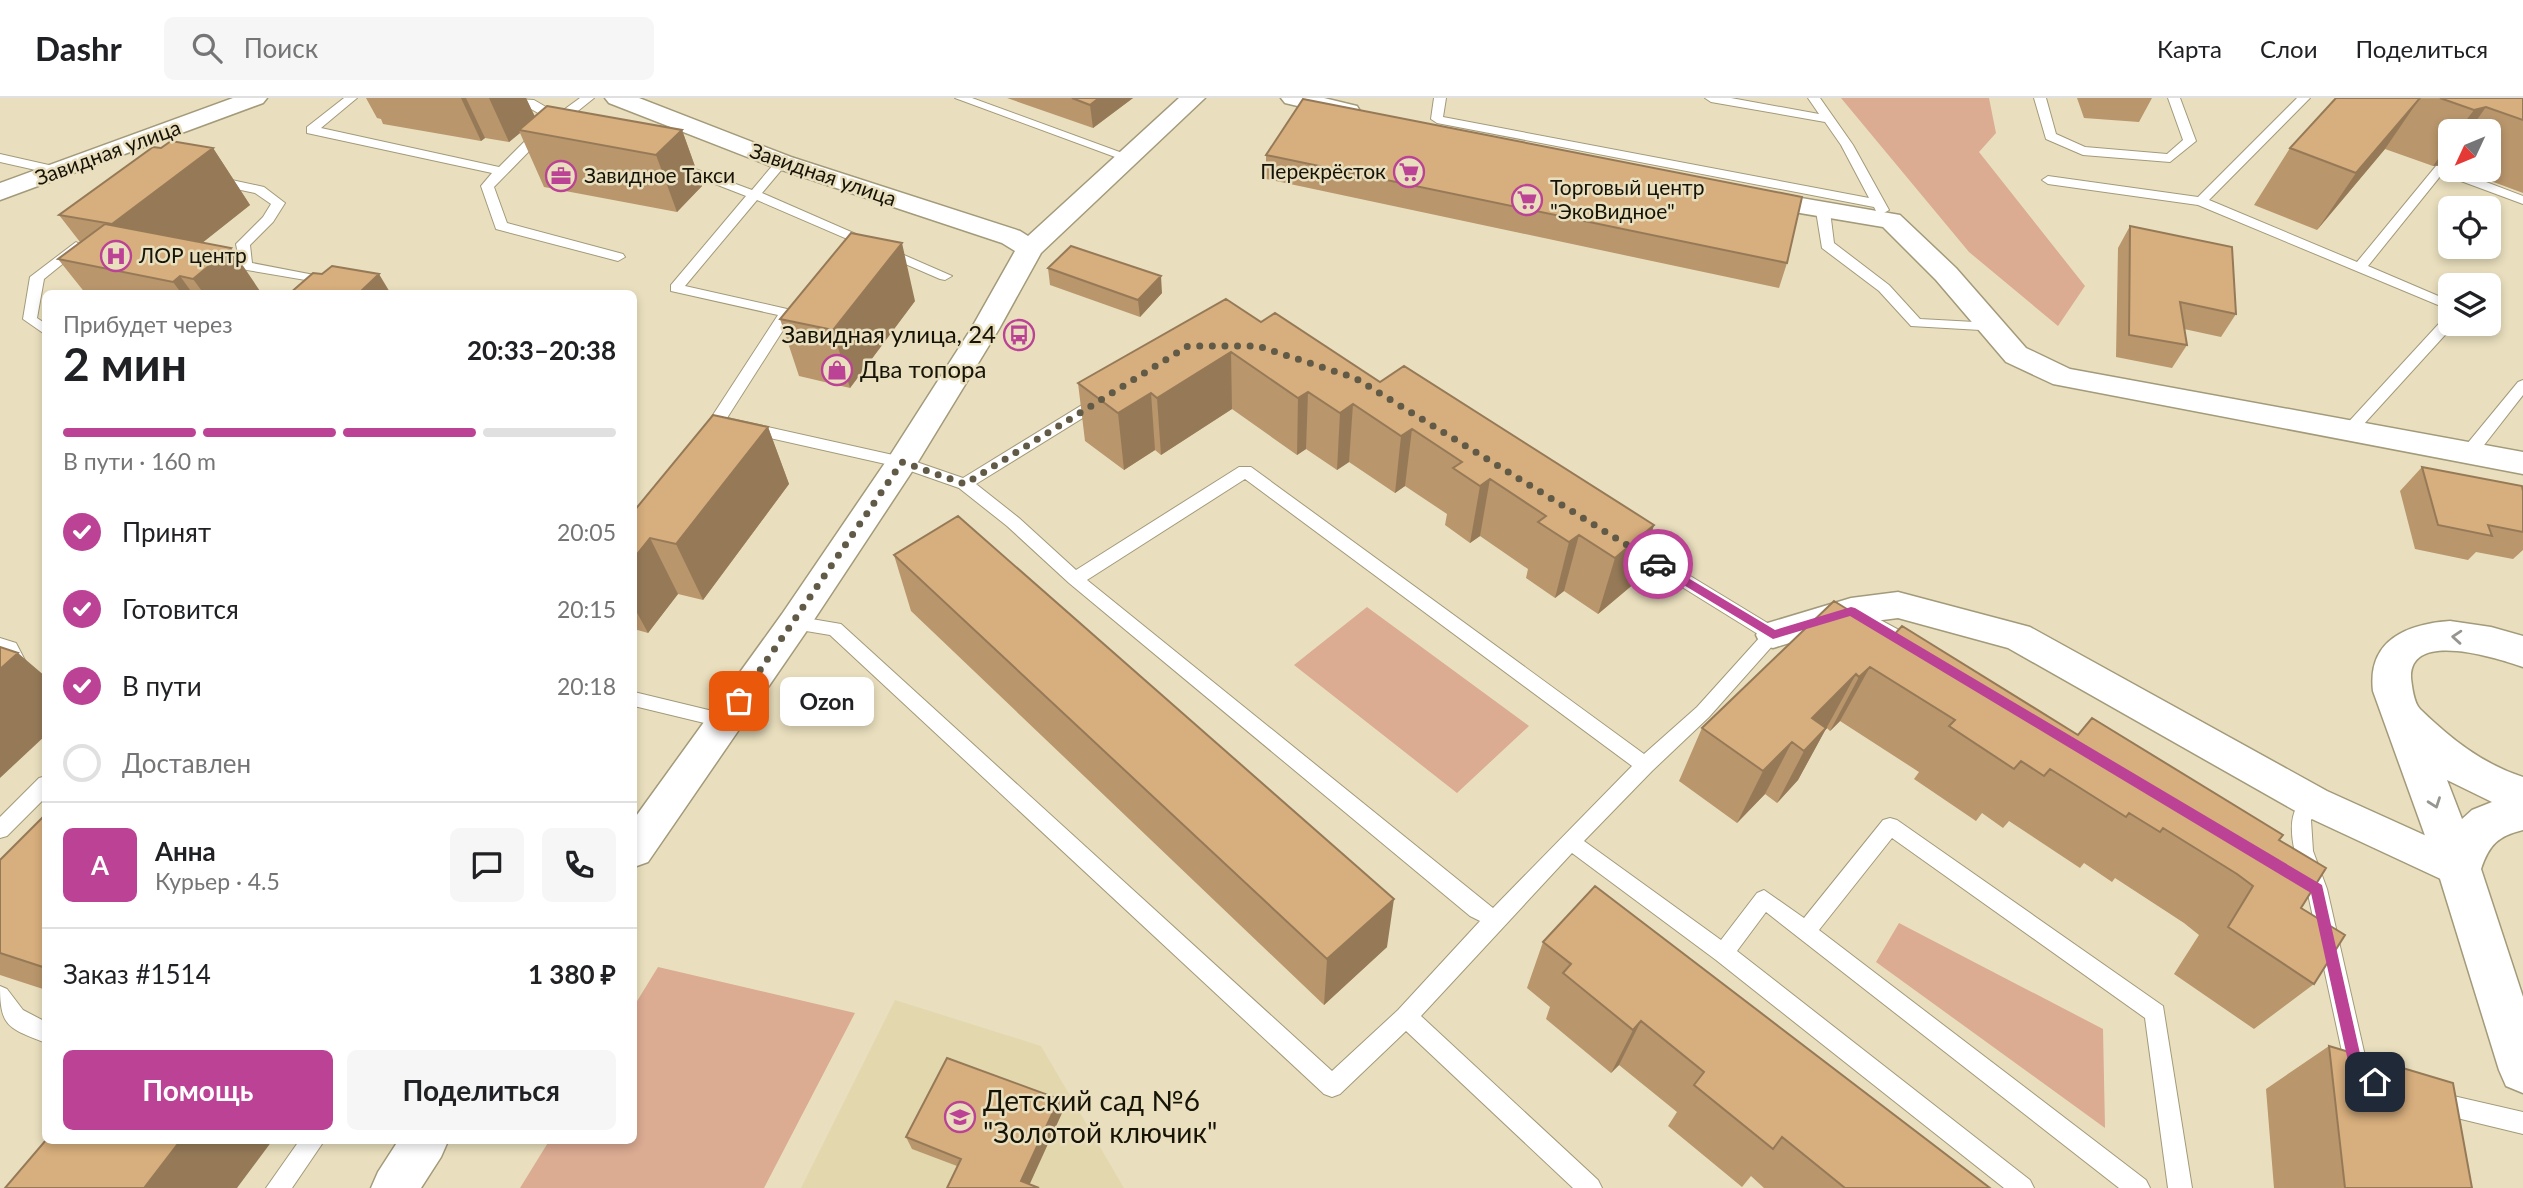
<!DOCTYPE html>
<html lang="ru">
<head>
<meta charset="utf-8">
<style>
	body { margin:0; font-family:Lato,sans-serif; background:#f6f6f6; color:#202124; height:100vh; display:flex; flex-direction:column; font-size:26px; white-space:nowrap }
	* { box-sizing:border-box; margin:0 }
	p { font-size:23px; color:#757577 }
	.icon { flex:none; width:38px; height:38px; fill:none; stroke:currentColor; stroke-width:2; stroke-linecap:round; stroke-linejoin:round }
	.map { position:relative; flex:1; overflow:hidden }
	.drawer { position:absolute; left:42px; top:192px; width:595px; height:854px; display:flex; flex-direction:column; background:#fff; border-radius:10px; box-shadow:0 4px 10px #0003 }
	.drawer>* { flex:none }
	.needle { width:46px; rotate:226deg }
	.fabs { position:absolute; left:2438px; top:21px; display:grid; gap:14px }
	.fabs a { display:grid; place-items:center; width:63px; height:63px; border-radius:10px; background:#fff; box-shadow:0 4px 10px #0003; font-size:35px }
	.pin { position:absolute; display:grid; place-items:center; width:60px; height:60px; color:#fff; margin:-30px; border-radius:14px; box-shadow:0 4px 10px #0006 }
	.courier { position:absolute; display:grid; place-items:center; width:70px; height:70px; margin:-35px; border:5px solid #bc4295; border-radius:50%; background:#fff; color:#222; box-shadow:0 2px 9px #0007 }
	.bubble { position:absolute; height:49px; border-radius:10px; background:#fff; box-shadow:0 4px 10px #0003; font-size:23px; font-weight:700; line-height:49px; text-align:center }
	.summary em { font-style:normal; font-weight:700 }
	.summary div { display:flex; flex-direction:column-reverse }
	.summary { display:flex; align-items:center; justify-content:space-between; height:119px; padding:0 21px }
	h1 { font-size:46px; font-weight:700; line-height:52px }
	.bar { display:grid; grid-template-columns:repeat(4,1fr); gap:10px 7px; align-content:center; height:84px; padding:0 21px }
	.bar i { height:9px; border-radius:5px; background:#e0e0e0 }
	.bar .selected { background:#bc4295 }
	.bar p { grid-column:span 4 }
	.line { display:flex; align-items:center; gap:18px; padding:0 21px; border-top:2px solid #e0e0e0 }
	.line div { flex:1 }
	.round { display:grid; place-items:center; flex:none; width:74px; height:74px; border-radius:10px; background:#f6f6f6 }
	ol { padding:0 21px; list-style:none }
	li { display:flex; align-items:center; gap:21px; height:77px }
	li p { margin-inline-start:auto }
	li .icon { padding:7px; border-radius:50%; background:#bc4295; color:#fff; stroke-width:4 }
	li:last-child { color:#757577 }
	li i { width:38px; height:38px; border:4px solid #e0e0e0; border-radius:50% }
	.action { display:flex; gap:14px; margin-top:auto; padding:14px 21px }
	.action a { flex:1; height:80px; border-radius:10px; background:#bc4295; color:#fff; font-size:28px; font-weight:700; line-height:80px; text-align:center }
	.action a+a { background:#f6f6f6; color:#202124 }
	header { display:flex; align-items:center; gap:42px; box-sizing:border-box; height:98px; padding:0 35px; background:#fff; border-bottom:2px solid #e0e0e0 }
	header strong { font-size:33px }
	nav { display:flex; gap:38px; margin-inline-start:auto; font-size:24px }
	.search { width:490px; height:63px; background:#f6f6f6; display:flex; align-items:center; gap:18px; box-sizing:border-box; padding:0 24px; border-radius:10px; color:#757577; font-size:26px }
	.map>svg:first-child { display:block }
</style>
</head>
<body>
<header>
<strong>Dashr</strong>
<div class="search"><svg class="icon" aria-label="search" viewBox="0 0 24 24"><circle cx="10" cy="10" r="6"/><path d="M15 15l6 6"/></svg>Поиск</div>
<nav><a>Карта</a><a>Слои</a><a>Поделиться</a></nav>
</header>
<div class="map">
<svg width="2523" height="1090" viewBox="0 0 2523 1090">
	<rect width="100%" height="100%" fill="#e9dfbe"/>
	<path fill="#e3d7ae" d="M895,902L1041,948L1124,1090H801Z"/>
	<path fill="#dbab92" d="M1841,0H1989L1996,35L1979,54L2085,188L2058,228L1969,154Z
		M1367,509L1529,628L1457,695L1294,567Z
		M1899,825L2103,931L2105,1030L1876,864Z
		M658,869L855,915L764,1090H520L549,1043H634V908Z"/>
	<g fill="none" stroke-linecap="round" stroke-linejoin="round">
		<g stroke="#a39a7a" stroke-width="2">
			<path id="service" d="M344,0H357L321,30L499,69L534,34H542V40L494,89L507,125L623,156L625,159L618,163L496,131L481,88L492,75L307,35V29Z
				M502,0L534,2L558,16L580,0H594L563,25L554,29L548,25L550,22L526,8Z
				M955,0H972L1136,60L1130,64L1126,63Z
				M1434,0H1446L1443,19L1869,100L1841,47L1825,24L1711,4L1705,0H1731L1819,16L1808,0H1820L1853,47L1889,112L1882,116L1877,115L1874,109L1437,25L1431,21Z
				M2034,0H2046L2056,36L2085,49L2167,56L2183,42L2168,0H2180L2196,43L2170,64L2083,57L2046,41Z
				M2297,0H2310L2209,102L2357,164L2436,68H2444L2523,98V106L2442,76L2368,168L2450,203V212L2198,107L2048,86L2042,82L2048,78L2198,99Z
				M0,56L62,70L64,73L58,77L0,64Z
				M782,60L788,64L762,95L952,178L945,182L940,181L757,102L685,188L787,211L794,215L727,320L902,359L963,380L1183,245L1258,243L1360,277L1779,532L1782,537L1709,619L1652,673L1584,743L1721,842L1757,795L1764,792L1804,820L1883,722L1890,720L1897,722L2163,908L2192,1090H2168L2145,920L1892,740L1819,832L2146,1082L2150,1090H2119L1766,814L1737,853L2030,1082L2034,1090H2004L1716,862L1572,755L1421,918L1598,1082L1602,1090H1573L1406,933L1340,996L1332,999L1324,996L830,537L788,530L785,525L788,520L794,518L841,526L1332,973L1398,912L1480,823L1470,818L1069,485L1007,428L959,390L899,369L712,327L709,323L778,217L671,193V187L746,98L669,68L671,65H679L752,92L778,61ZM1191,253H1257L1350,283L1761,538L1697,609L1644,656L1251,369H1239L1076,472L1019,420L976,386ZM1245,381L1632,668L1493,810L1087,482Z
				M213,78L264,89L285,105L273,124L250,147L252,165L335,181V187L241,171L236,146L263,119L271,106L255,95L208,85V79Z
				M1823,109L1830,113L1834,145L1889,187L1920,221L1993,225L2000,230L1998,233L1911,228L1879,193L1822,150L1816,113Z
				M76,144L83,148L81,151L44,181L37,220L46,226V237L23,221L30,179Z
				M2450,218V226H2455L2353,338H2343L2340,334L2343,330L2445,219Z
				M2523,282V297L2474,360H2462L2460,356L2462,352L2518,284Z
				M1851,506L1921,544L1924,549L1921,554H1909L1845,518L1842,513L1845,508Z
				M0,540L16,545L30,572L27,577H15L4,555L0,554Z
				M634,594L725,616L731,618L734,623L731,628L725,630L634,608Z
				M46,678V699L7,738L0,740V719L39,680Z
				M2313,696L2320,698L2323,704L2311,722L2313,753L2327,791L2365,958L2375,973L2372,980L2364,984L2356,980L2344,963L2308,796L2289,785L2286,779L2289,773L2300,772C2292,748 2282,707 2313,696Z
				M0,888L7,891L23,912L46,924V945C8,930 0,929 0,888Z
				M2436,994L2523,1014V1036L2428,1013L2425,1005L2428,997Z
				M299,1043H324L292,1090H266Z"/>
		</g>
		<g stroke="#a39a7a" stroke-width="3">
			<path id="minor" d="M233,0H267L263,5L0,102V85Z
				M605,0H639L791,59L1020,133L1028,138L1179,0H1205L1041,155L999,231L913,372L806,534L648,764L634,769V721L782,516L891,356L971,231L1015,153L1002,145L773,69L609,5Z
				M1281,0H1324L1357,8L1360,13L1357,18L1348,20L1285,5Z
				M1755,92L1900,117L1956,170L2026,250L2070,271L2523,354V376L2053,286L2006,264L1936,182L1883,129L1746,106L1742,100L1746,94Z
				M1898,494L2030,529L2327,693L2473,759L2479,771L2473,783L2459,788L2445,783L2299,715L2008,550L1898,520L1851,526L1773,550L1761,547L1756,537L1761,527L1851,500Z
				M398,1043H448L441,1059L421,1090H371L378,1074Z"/>
		</g>
		<g stroke="#a39a7a" stroke-width="3">
			<path id="tertiary" d="M2450,523L2491,529L2523,538V569C2499,561 2409,531 2411,580C2412,589 2414,605 2420,611C2450,640 2482,666 2523,679V732C2498,738 2489,747 2481,771L2523,899V995L2506,988L2499,972L2437,771L2373,593C2367,542 2407,526 2450,523ZM2447,682L2492,704L2472,712L2462,721Z"/>
		</g>
		<use href="#service" fill="#fff" fill-rule="evenodd"/>
		<use href="#minor" fill="#fff" fill-rule="evenodd"/>
		<use href="#tertiary" fill="#fff" fill-rule="evenodd"/>
	</g>
	<path fill="#b9966c" d="M366,0H526L535,19L682,32L702,88L677,114L544,89L520,35L509,44L485,40L481,43L383,26L381,21L377,20Z
		M1007,0H1133L1093,30Z
		M2077,0H2152L2139,24L2084,20Z
		M2336,0H2523V95L2461,72H2488V33H2450V67L2445,66L2433,68L2385,51L2317,132L2254,107L2290,50Z
		M213,50L250,107L203,144L262,196H86L58,161L80,144L59,117Z
		M1266,57L1787,165L1779,190L1266,81Z
		M2130,128L2236,216L2221,239L2184,231L2187,247L2172,270L2116,259L2118,150Z
		M1048,170L1162,195L1140,219L1050,187Z
		M915,203L850,290L799,278L780,221Z
		M1261,224L1380,284L1654,427L1636,484L1598,516L1564,493L1555,500L1526,480L1528,471L1480,438L1470,445L1445,427L1447,416L1405,388L1395,395L1349,364L1337,372L1306,351L1297,357L1232,311L1161,357L1155,352L1124,372L1085,343L1078,285Z
		M768,329L789,386L703,502L678,496L648,535L634,531V413Z
		M2422,369L2523,393V452L2513,461L2476,454L2468,462L2415,451L2400,393Z
		M894,457L1387,849L1324,907L911,513Z
		M1892,539L2279,742L2301,810L2314,886L2254,931L2174,876L2199,837L2184,825L2115,780L2112,784L2084,765L2080,770L2009,723L2003,730L1982,715L1976,723L1914,681L1919,674L1840,623L1830,633L1827,630L1825,632L1798,682L1777,705L1765,696L1737,725L1679,683L1702,630Z
		M46,716V892L0,877V762Z
		M1543,844L1990,1090H1764L1751,1078L1742,1089L1668,1028L1677,1014L1619,967L1611,975L1546,921L1550,909L1527,890Z
		M2329,948L2472,1090H2274L2266,991Z
		M1059,1001L1063,1013L957,1068L912,1051L906,1039Z"/>
	<path fill="#967a58" d="M461,0H466L485,40L481,43Z
		M489,0H526L536,21L519,32L520,35L509,44Z
		M1099,0H1133L1093,30L1090,7Z
		M2420,0L2385,51L2317,132L2356,75Z
		M2486,9L2469,33H2458L2474,12Z
		M682,32L702,88L677,114L656,57Z
		M2450,44V59L2445,66L2433,68Z
		M213,50L250,107L158,180L151,179L112,126Z
		M902,145L915,203L850,290L833,232Z
		M231,150L262,196H204L193,181Z
		M379,176L391,196H358Z
		M180,178L193,196H182L173,184Z
		M1161,178L1162,195L1140,219L1138,202Z
		M1231,254L1232,311L1161,357L1157,300Z
		M1308,294L1306,351L1297,357L1298,300Z
		M1151,295L1155,352L1124,372L1118,315Z
		M1353,306L1349,364L1337,372L1340,315Z
		M768,329L789,386L703,502L676,446Z
		M1412,331L1405,388L1395,395L1401,338Z
		M1490,381L1480,438L1470,445L1480,388Z
		M1654,427L1636,484L1598,516L1615,460Z
		M1579,437L1564,493L1555,500L1569,444Z
		M650,440L678,496L648,535L634,509V460Z
		M18,555L46,579V637L0,680V571Z
		M1870,569L1840,623L1830,633L1859,579Z
		M1856,576L1798,682L1777,705L1804,653L1812,620Z
		M1792,644L1765,696L1737,725L1763,673Z
		M1394,801L1387,849L1324,907L1327,861Z
		M1641,923L1619,967L1611,975L1633,932Z
		M1059,1001L1063,1013L1028,1090L1021,1083Z
		M180,1043H272L237,1090H144Z"/>
	<path fill="#d7ae7d" stroke="#967a58" stroke-width="2" d="M1072,0H1099L1090,7Z
		M2336,0H2420L2356,75L2290,50Z
		M2440,0H2523V22L2486,9L2474,12Z
		M1303,1L1802,99L1787,165L1266,57Z
		M547,8L682,32L656,57L519,32Z
		M171,43L213,50L112,126L59,117L153,49L161,50Z
		M105,126L231,150L193,181L180,178L173,184L58,161Z
		M2130,128L2232,149L2236,216L2180,204L2187,247L2129,237Z
		M851,135L902,145L833,232L780,221Z
		M1071,148L1161,178L1138,202L1048,170Z
		M332,168L379,176L358,196H289L313,175L322,176Z
		M1226,201L1261,224L1275,215L1380,284L1404,268L1654,427L1615,460L1579,437L1569,444L1538,424L1546,418L1490,381L1480,388L1453,370L1462,364L1412,331L1401,338L1353,306L1340,315L1308,294L1298,300L1231,254L1157,300L1151,295L1118,315L1078,285Z
		M713,317L768,329L676,446L650,440L634,460V413Z
		M2422,369L2522,388L2523,393V434L2488,427L2492,438L2438,427Z
		M958,418L1394,801L1327,861L894,457Z
		M1834,503L1892,539L1902,528L2078,637L2092,620L2283,737L2279,742L2326,770L2301,810L2345,837L2314,886L2228,829L2253,788L2237,776L2163,730L2160,734L2129,715L2126,719L2050,671L2044,678L2021,663L2014,671L1949,628L1955,622L1870,569L1859,579L1856,576L1812,620L1826,630L1804,653L1792,644L1763,673L1702,630Z
		M0,549L18,555L0,571Z
		M46,716V870L0,855V762Z
		M1595,788L1990,1090H1845L1782,1039L1773,1051L1694,987L1704,974L1641,923L1633,932L1563,875L1571,866L1543,844Z
		M2329,948L2453,985L2472,1090H2345Z
		M947,960L1059,1001L1021,1083L1039,1090H947L961,1061L906,1039Z
		M46,1042V1043H180L144,1090H5Z"/>
	<defs><path id="oneway-chevron" d="M-2-3.5L2.5 0L-2 3.5" fill="none" stroke-width="1.6" stroke-linecap="round" stroke-linejoin="round" transform="scale(1.75)"/></defs>
	<g stroke="#96958f">
		<use href="#oneway-chevron" transform="translate(2457 539) rotate(-176)"/>
		<use href="#oneway-chevron" transform="translate(2435 705) rotate(70)"/>
	</g>
	<path fill="#bc4295" d="M1658,462L1775,532L1851,509L1855,510L2322,787L2361,960L2380,979V988H2370L2348,963L2311,795L1850,518L1773,541L1654,469L1653,466Z"/>
	<g fill="none" stroke-linecap="round" stroke-linejoin="round">
		<path stroke="#605a47" stroke-width="7" stroke-dasharray="0 12.6" d="M739,603L902,364L965,386L1188,248H1258L1355,280L1658,466"/>
	</g>
	<defs>
		<g id="supermarket-ring" transform="scale(1.575)"><circle r="9.5" fill="#e9dfbe" stroke="#bc4295" stroke-width="1.5"/><path d="M-6-5.5h2.5l.6 2H6L4.5 2H-2.5L-4.4-4H-6ZM-1.5 3.2a1.3 1.3 0 1 0 .1 0ZM3 3.2a1.3 1.3 0 1 0 .1 0Z" fill="#bc4295"/></g>
		<g id="office-ring" transform="scale(1.575)"><circle r="9.5" fill="#e9dfbe" stroke="#bc4295" stroke-width="1.5"/><path d="M-6-3h4V-5.5h4V-3h4V5H-6ZM-1-4.5V-3h2v-1.5ZM-6 0V1H6V0Z" fill="#bc4295"/></g>
		<g id="hospital-ring" transform="scale(1.575)"><circle r="9.5" fill="#e9dfbe" stroke="#bc4295" stroke-width="1.5"/><path d="M-5-5h3v3.5h4V-5h3V5h-3V1.5h-4V5h-3Z" fill="#bc4295"/></g>
		<g id="bus-ring" transform="scale(1.575)"><circle r="9.5" fill="#e9dfbe" stroke="#bc4295" stroke-width="1.5"/><path d="M-5-6H5V4H4V6H2V4H-2V6H-4V4H-5ZM-3.5-4V0h7V-4ZM-3.5 1.2v1.5H-2V1.2ZM2 1.2v1.5H3.5V1.2Z" fill="#bc4295"/></g>
		<g id="shop-ring" transform="scale(1.575)"><circle r="9.5" fill="#e9dfbe" stroke="#bc4295" stroke-width="1.5"/><path d="M-5-2.5h2.3a2.7 3.5 0 0 1 5.4 0H5L5.5 6h-11ZM-1.5-2.5h3a1.5 2.3 0 0 0-3 0Z" fill="#bc4295"/></g>
		<g id="school-ring" transform="scale(1.575)"><circle r="9.5" fill="#e9dfbe" stroke="#bc4295" stroke-width="1.5"/><path d="M0-5L7-2L0 1L-7-2ZM-4 1L0 2.5L4 1V4Q0 6-4 4Z" fill="#bc4295"/></g>
	</defs>
	<g fill-rule="evenodd">
		<use href="#supermarket-ring" x="1409" y="74"/>
		<use href="#office-ring" x="561" y="78"/>
		<use href="#supermarket-ring" x="1527" y="102"/>
		<use href="#hospital-ring" x="116" y="158"/>
		<use href="#bus-ring" x="1019" y="237"/>
		<use href="#shop-ring" x="837" y="272"/>
		<use href="#school-ring" x="960" y="1019"/>
	</g>
	<g text-anchor="middle" stroke-width="5" stroke-linejoin="round" paint-order="stroke">
		<g font-size="21" fill="#161307" stroke="#e9dfbe">
			<text transform="translate(108 55) rotate(-20)" y="7">Завидная улица</text>
			<text transform="translate(823 77) rotate(19)" y="7">Завидная улица</text>
		</g>
		<g font-size="21" fill="#161307" stroke="#e9dfbe" text-anchor="start">
			<text x="1386" y="81" text-anchor="end">Перекрёсток</text>
			<text x="584" y="85">Завидное Такси</text>
			<text x="1550" y="97">Торговый центр<tspan x="1550" dy="24">"ЭкоВидное"</tspan></text>
			<text x="139" y="165">ЛОР центр</text>
		</g>
		<g font-size="24" fill="#161307" stroke="#e9dfbe" text-anchor="end">
			<text x="996" y="245">Завидная улица, 24</text>
			<text x="860" y="280" text-anchor="start">Два топора</text>
		</g>
		<g font-size="28" fill="#161307" stroke="#e9dfbe" text-anchor="start">
			<text x="983" y="1013">Детский сад №6<tspan x="983" dy="32">"Золотой ключик"</tspan></text>
		</g>
	</g>
</svg>
<div class="fabs">
<a><svg class="needle" viewBox="-14 -14 28 28"><path d="M0-13l5 13h-10z" fill="#e53935"/><path d="M0 13l5-13h-10z" fill="#757577"/></svg></a>
<a><svg class="icon" aria-label="locate" viewBox="0 0 24 24"><circle cx="12" cy="12" r="6"/><path d="M12 2v4M12 18v4M2 12h4M18 12h4"/></svg></a>
<a><svg class="icon" aria-label="layers" viewBox="0 0 24 24"><path d="M12 4l9 5-9 5-9-5zM3 14l9 5 9-5"/></svg></a>
</div>
<div class="pin" style="left:739px;top:603px;background:#ea580c"><svg class="icon" aria-label="bag" viewBox="0 0 24 24"><path d="M5 8h14l-1 12H6zM9 8a3 3 0 0 1 6 0"/></svg></div>
<div class="pin" style="left:2375px;top:984px;background:#1f2937"><svg class="icon" aria-label="home" viewBox="0 0 24 24"><path d="M3 11l9-7 9 7M6 9v11h12V9"/></svg></div>
<div class="courier" style="left:1658px;top:466px"><svg class="icon" aria-label="car" viewBox="0 0 24 24"><path d="M5 17H2v-5l4-1 3-4h7l3 4 3 1v5h-3M9 17h6M6 11h13"/><circle cx="7" cy="17" r="2"/><circle cx="17" cy="17" r="2"/></svg></div>
<div class="bubble" style="left:780px;top:579px;width:94px">Ozon</div>
<section class="drawer">
<div class="summary"><div><h1>2 мин</h1><p>Прибудет через</p></div><em>20:33–20:38</em></div>
<div class="bar"><i class="selected"></i><i class="selected"></i><i class="selected"></i><i></i><p>В пути · 160 m</p></div>
<ol>
<li><svg class="icon" aria-label="check" viewBox="0 0 24 24"><path d="M5 12l5 5 9-10"/></svg>Принят<p>20:05</p></li>
<li><svg class="icon" aria-label="check" viewBox="0 0 24 24"><path d="M5 12l5 5 9-10"/></svg>Готовится<p>20:15</p></li>
<li><svg class="icon" aria-label="check" viewBox="0 0 24 24"><path d="M5 12l5 5 9-10"/></svg>В пути<p>20:18</p></li>
<li><i></i>Доставлен</li>
</ol>
<div class="line" style="height:126px"><b class="round" style="background:#bc4295;color:#fff">А</b><div><b>Анна</b><p>Курьер · 4.5</p></div><a class="round"><svg class="icon" aria-label="chat" viewBox="0 0 24 24"><path d="M4 5h16v11H9l-5 4z"/></svg></a><a class="round"><svg class="icon" aria-label="phone" viewBox="0 0 24 24"><path d="M5 4h4l2 5-3 2q2 4 5 5l2-3 5 2v4C11 20 4 13 5 4z"/></svg></a></div>
<div class="line" style="height:91px"><div>Заказ #1514</div><b>1 380 ₽</b></div>
<div class="action"><a>Помощь</a><a>Поделиться</a></div>
</section>
</div>
</body>
</html>
